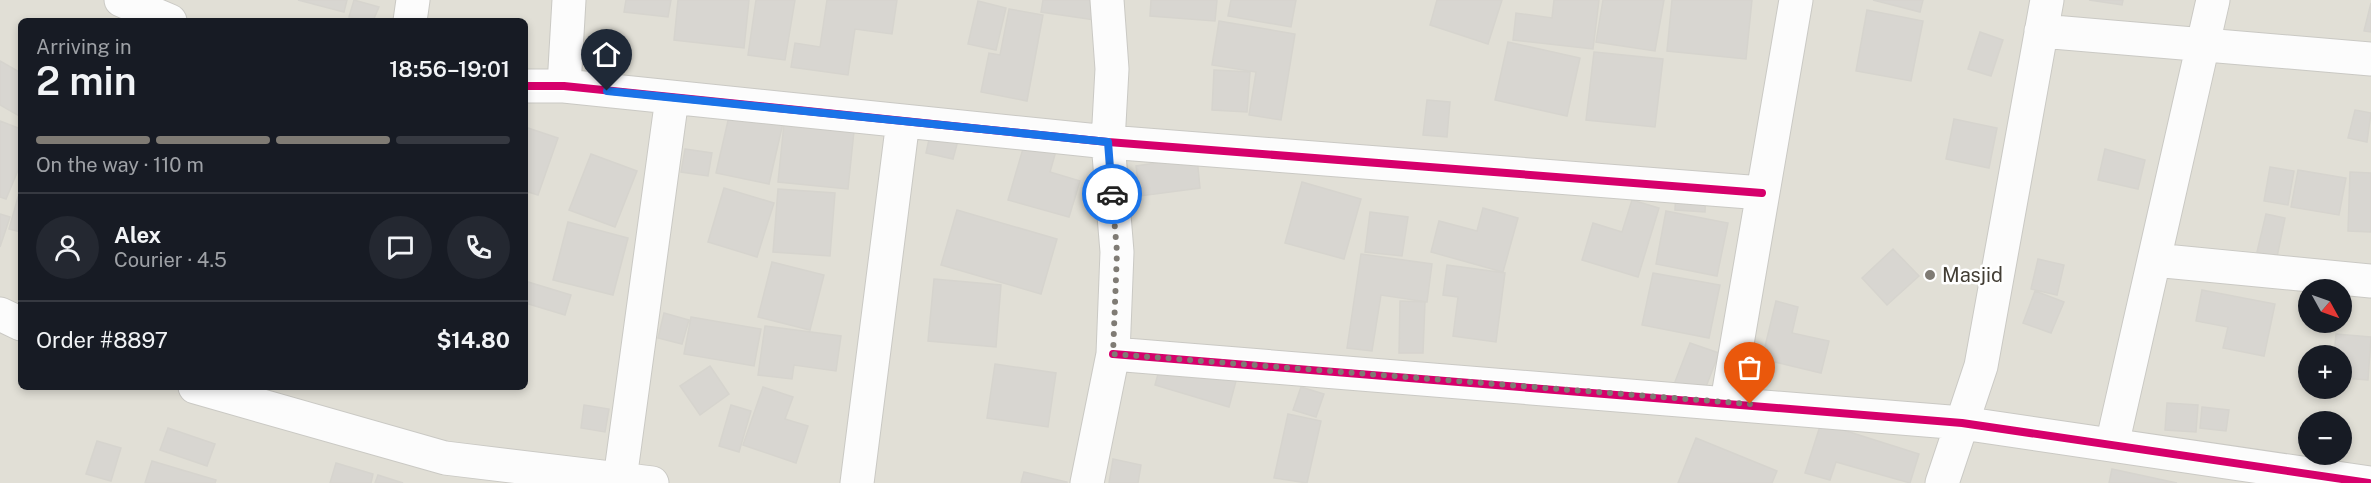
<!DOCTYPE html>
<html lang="en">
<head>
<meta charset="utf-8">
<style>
	body { margin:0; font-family:"Public Sans",sans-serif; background:#242831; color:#f1f3f6; height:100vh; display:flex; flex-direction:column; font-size:22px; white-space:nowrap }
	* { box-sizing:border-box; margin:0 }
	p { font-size:20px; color:#9ea1a6 }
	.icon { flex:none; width:33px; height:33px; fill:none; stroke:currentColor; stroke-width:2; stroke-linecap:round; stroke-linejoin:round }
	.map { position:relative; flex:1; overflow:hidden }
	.side { position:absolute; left:18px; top:18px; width:510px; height:372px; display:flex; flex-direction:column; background:#171b24; border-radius:9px; box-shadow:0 3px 9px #0003 }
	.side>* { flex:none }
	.needle { width:39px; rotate:130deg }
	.buttons { position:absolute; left:2298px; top:279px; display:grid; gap:12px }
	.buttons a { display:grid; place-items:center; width:54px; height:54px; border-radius:50%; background:#171b24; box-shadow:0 3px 9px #0003; font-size:30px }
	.pin { position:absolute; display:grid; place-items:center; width:51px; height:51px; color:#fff; margin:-62px -26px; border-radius:50% 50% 50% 0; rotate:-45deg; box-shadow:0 0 6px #0007 }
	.pin .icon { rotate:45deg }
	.courier { position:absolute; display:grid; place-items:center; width:60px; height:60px; margin:-30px; border:4px solid #1a73e8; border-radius:50%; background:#fff; color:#222; box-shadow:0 2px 8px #0007 }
	.headline em { font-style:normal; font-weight:600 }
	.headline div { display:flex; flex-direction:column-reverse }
	.headline { display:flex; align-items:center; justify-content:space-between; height:102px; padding:0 18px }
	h1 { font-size:39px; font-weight:600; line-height:45px }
	.bar { display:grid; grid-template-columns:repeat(4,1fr); gap:9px 6px; align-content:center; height:72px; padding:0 18px }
	.bar i { height:8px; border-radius:4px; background:#363941 }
	.bar .on { background:#7f7b74 }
	.bar p { grid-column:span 4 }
	.line { display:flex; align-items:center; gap:15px; padding:0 18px; border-top:2px solid #363941 }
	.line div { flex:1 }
	.round { display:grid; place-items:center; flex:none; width:63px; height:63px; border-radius:32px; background:#242831 }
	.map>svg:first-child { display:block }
</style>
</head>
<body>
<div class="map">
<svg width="2371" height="483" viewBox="0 0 2371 483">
	<rect width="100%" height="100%" fill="#eeede8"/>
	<path fill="#e1dfd6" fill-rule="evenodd" d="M0,0H2371V483H0ZM21,21H525V387H21ZM2308,290H2342V322H2308ZM2308,356H2342V388H2308ZM2308,422H2342V454H2308Z"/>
	<path fill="#d8d6d1" stroke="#d6d4ce" stroke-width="1.5" d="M298,0H347L344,12Z
		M354,0L379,7L373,21L349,17Z
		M626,0H671L668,17L624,12Z
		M678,0H749L744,48L674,40Z
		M756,0H795L785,60L748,55Z
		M827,0H897L892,34L855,29L848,75L791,67L795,43L820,47Z
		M1043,0H1112L1108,22L1041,12Z
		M1151,0H1217L1215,21L1150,16Z
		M1231,0H1296L1291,27L1228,16Z
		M1437,0H1502L1488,44L1430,25Z
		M1554,0H1599L1593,49L1513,40L1516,13L1552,18Z
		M1603,0H1664L1655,51L1596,42Z
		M1672,0H1752L1746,59L1667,51Z
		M1873,0H1923L1920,12Z
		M2089,0H2123L2122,5Z
		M978,1L1006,8L996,50L968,44Z
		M2371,3V32L2364,31Z
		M1009,9L1043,15L1027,101L981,92L989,53L1000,55Z
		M1867,10L1923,21L1911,81L1856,71Z
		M1219,21L1295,34L1281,120L1249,115L1256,72L1212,65Z
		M1980,32L2003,40L1991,76L1968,69Z
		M1508,42L1580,58L1567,116L1495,100Z
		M1594,52L1663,59L1655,127L1586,120Z
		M0,61L21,73V117L0,105Z
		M1214,70L1250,72L1247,112L1212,110Z
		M1427,100L1450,102L1447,137L1423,135Z
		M2355,110L2371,113L2367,142L2348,138Z
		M730,112L783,123L769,184L716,173Z
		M1954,119L1997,128L1989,168L1946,159Z
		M0,121L21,129V163L6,199L0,197Z
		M784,124L854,131L848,189L778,182Z
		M932,126L960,133L953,159L926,153Z
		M525,127L558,138L538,195L525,191Z
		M1027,135L1058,144L1050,172L1080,181L1069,217L1008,200Z
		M685,149L712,153L708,176L681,172Z
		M2105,149L2145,160L2138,189L2098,180Z
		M591,154L637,171L615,227L569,210Z
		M1197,157L1200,188L1140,196L1136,166Z
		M2270,167L2294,171L2288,205L2264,201Z
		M2298,170L2346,178L2339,215L2291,207Z
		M2350,172L2371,173V232L2348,231Z
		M1302,182L1361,199L1344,259L1285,243Z
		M724,188L774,203L757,257L708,242Z
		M1676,188L1706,191L1705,212L1675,210Z
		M778,189L835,193L830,256L773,252Z
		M18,197H21V232L9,229Z
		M1632,200L1659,208L1638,277L1582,260L1593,223L1622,232Z
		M1483,208L1518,218L1503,272L1431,252L1439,221L1477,231Z
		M957,210L1057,239L1041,294L941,265Z
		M1666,211L1728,223L1717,276L1656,264Z
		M1370,212L1408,217L1402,256L1365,252Z
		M0,214L10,217L0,247Z
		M2266,214L2285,218L2277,257L2257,252Z
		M568,222L628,238L613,295L553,280Z
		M1893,249L1919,276L1887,305L1862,278Z
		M1361,254L1432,264L1427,302L1381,295L1372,351L1347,348Z
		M2038,259L2064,265L2057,295L2031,289Z
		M772,262L824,275L810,330L758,317Z
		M1447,265L1505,273L1496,342L1453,336L1458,297L1443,295Z
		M1653,273L1720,285L1709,338L1642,325Z
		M934,279L1001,285L996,347L928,341Z
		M525,281L571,295L565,315L525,303Z
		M2202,290L2275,304L2264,356L2223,348L2228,327L2196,321Z
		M2035,291L2064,302L2051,333L2023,323Z
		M1400,301L1425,302L1423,353H1399Z
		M1776,301L1798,307L1792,333L1829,341L1821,373L1762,359Z
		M664,313L689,320L682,344L658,338Z
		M691,317L761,329L754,366L684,354Z
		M765,326L841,336L836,371L794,365L792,379L758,375Z
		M2336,334L2371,337L2368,380L2342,378V356H2334Z
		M1690,343L1719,353L1702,397L1673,387Z
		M1162,359L1236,381L1229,407L1155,385Z
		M995,364L1056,373L1048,427L987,418Z
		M710,366L729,394L700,415L680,386Z
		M763,387L793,397L785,419L808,426L796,463L743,445Z
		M1301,387L1324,394L1316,417L1293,410Z
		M2167,403L2198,405L2196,432L2165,430Z
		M584,405L609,409L605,432L581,428Z
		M731,405L751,411L739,452L719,446Z
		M2202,407L2229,410L2226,431L2200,428Z
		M1288,414L1321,421L1307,483L1274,478Z
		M1821,423L1919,454L1910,483L1836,462L1830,480L1805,473Z
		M168,428L215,444L207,466L160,450Z
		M1696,438L1777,471L1772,483H1678Z
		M97,441L121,448L111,481L86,474Z
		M1113,459L1141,465L1138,483H1109Z
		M152,461L216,480L215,483H145Z
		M336,463L373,474L371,483H330Z
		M2112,469L2177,483H2109Z
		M1024,472L1067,482V483H1021Z
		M378,475L403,483H375Z"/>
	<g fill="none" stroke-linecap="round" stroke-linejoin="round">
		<g stroke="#cac9c4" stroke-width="35">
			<path id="minor" d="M121,0L170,21
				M410,21L413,0
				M2041,31L2371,59
				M525,86H564L1108,142L1762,193
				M564,86L569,0
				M2154,260L2371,281
				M0,314L21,324
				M1113,354L1962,423L2369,483
				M195,387L445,458L652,483
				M1727,402L1796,0
				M2112,445L2213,0
				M620,479L672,98
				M857,483L903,121
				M1087,483L1113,354L1117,252L1108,142L1112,69L1107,0
				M1942,483L1981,366L2047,0"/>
		</g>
		<use href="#minor" stroke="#fcfcfc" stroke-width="33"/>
		<g stroke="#fff" stroke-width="11">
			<path id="cycleway" d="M525,86H564L1108,142L1762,193
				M1113,354L1962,423L2369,483"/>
		</g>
		<use href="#cycleway" stroke="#d6006c" stroke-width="8"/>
	</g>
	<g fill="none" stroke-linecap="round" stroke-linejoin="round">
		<path stroke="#7f7b74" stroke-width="6" stroke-dasharray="0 10.8" d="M1112,194L1117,252L1113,354L1750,404"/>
		<path stroke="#1a73e8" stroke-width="8" d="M607,91L1108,142L1112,194"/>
	</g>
	<circle fill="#7f7b74" stroke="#fff" stroke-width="2" cx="1930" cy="275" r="6"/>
	<g text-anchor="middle" stroke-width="5" stroke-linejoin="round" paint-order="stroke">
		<g font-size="20" fill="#433e35" stroke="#fff" text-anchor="start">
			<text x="1942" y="282">Masjid</text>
		</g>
	</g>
</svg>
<div class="buttons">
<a><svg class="needle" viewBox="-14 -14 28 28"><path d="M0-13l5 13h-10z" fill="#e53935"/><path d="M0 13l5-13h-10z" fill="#9ea1a6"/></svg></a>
<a>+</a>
<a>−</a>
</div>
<div class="pin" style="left:1750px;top:404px;background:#ea580c"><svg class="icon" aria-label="bag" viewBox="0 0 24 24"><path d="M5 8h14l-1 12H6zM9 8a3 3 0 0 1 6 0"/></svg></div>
<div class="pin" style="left:607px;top:91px;background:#1f2937"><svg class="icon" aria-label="home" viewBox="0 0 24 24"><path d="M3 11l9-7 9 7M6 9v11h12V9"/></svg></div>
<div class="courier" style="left:1112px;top:194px"><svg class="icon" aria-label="car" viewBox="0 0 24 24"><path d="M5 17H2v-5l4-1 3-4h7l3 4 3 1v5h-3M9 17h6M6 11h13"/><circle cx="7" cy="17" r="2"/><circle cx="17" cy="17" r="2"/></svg></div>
<section class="side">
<div class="headline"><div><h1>2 min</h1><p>Arriving in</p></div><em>18:56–19:01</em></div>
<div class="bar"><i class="on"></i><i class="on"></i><i class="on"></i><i></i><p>On the way · 110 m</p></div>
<div class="line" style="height:108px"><a class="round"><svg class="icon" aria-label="person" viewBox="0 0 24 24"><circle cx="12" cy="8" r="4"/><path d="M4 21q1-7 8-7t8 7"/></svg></a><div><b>Alex</b><p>Courier · 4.5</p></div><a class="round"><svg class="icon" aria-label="chat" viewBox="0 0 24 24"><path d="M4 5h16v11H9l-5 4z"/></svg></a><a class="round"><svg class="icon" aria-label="phone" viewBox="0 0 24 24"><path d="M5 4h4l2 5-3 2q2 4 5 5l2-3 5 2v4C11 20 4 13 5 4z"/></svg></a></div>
<div class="line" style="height:78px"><div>Order #8897</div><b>$14.80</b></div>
</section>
</div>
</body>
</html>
